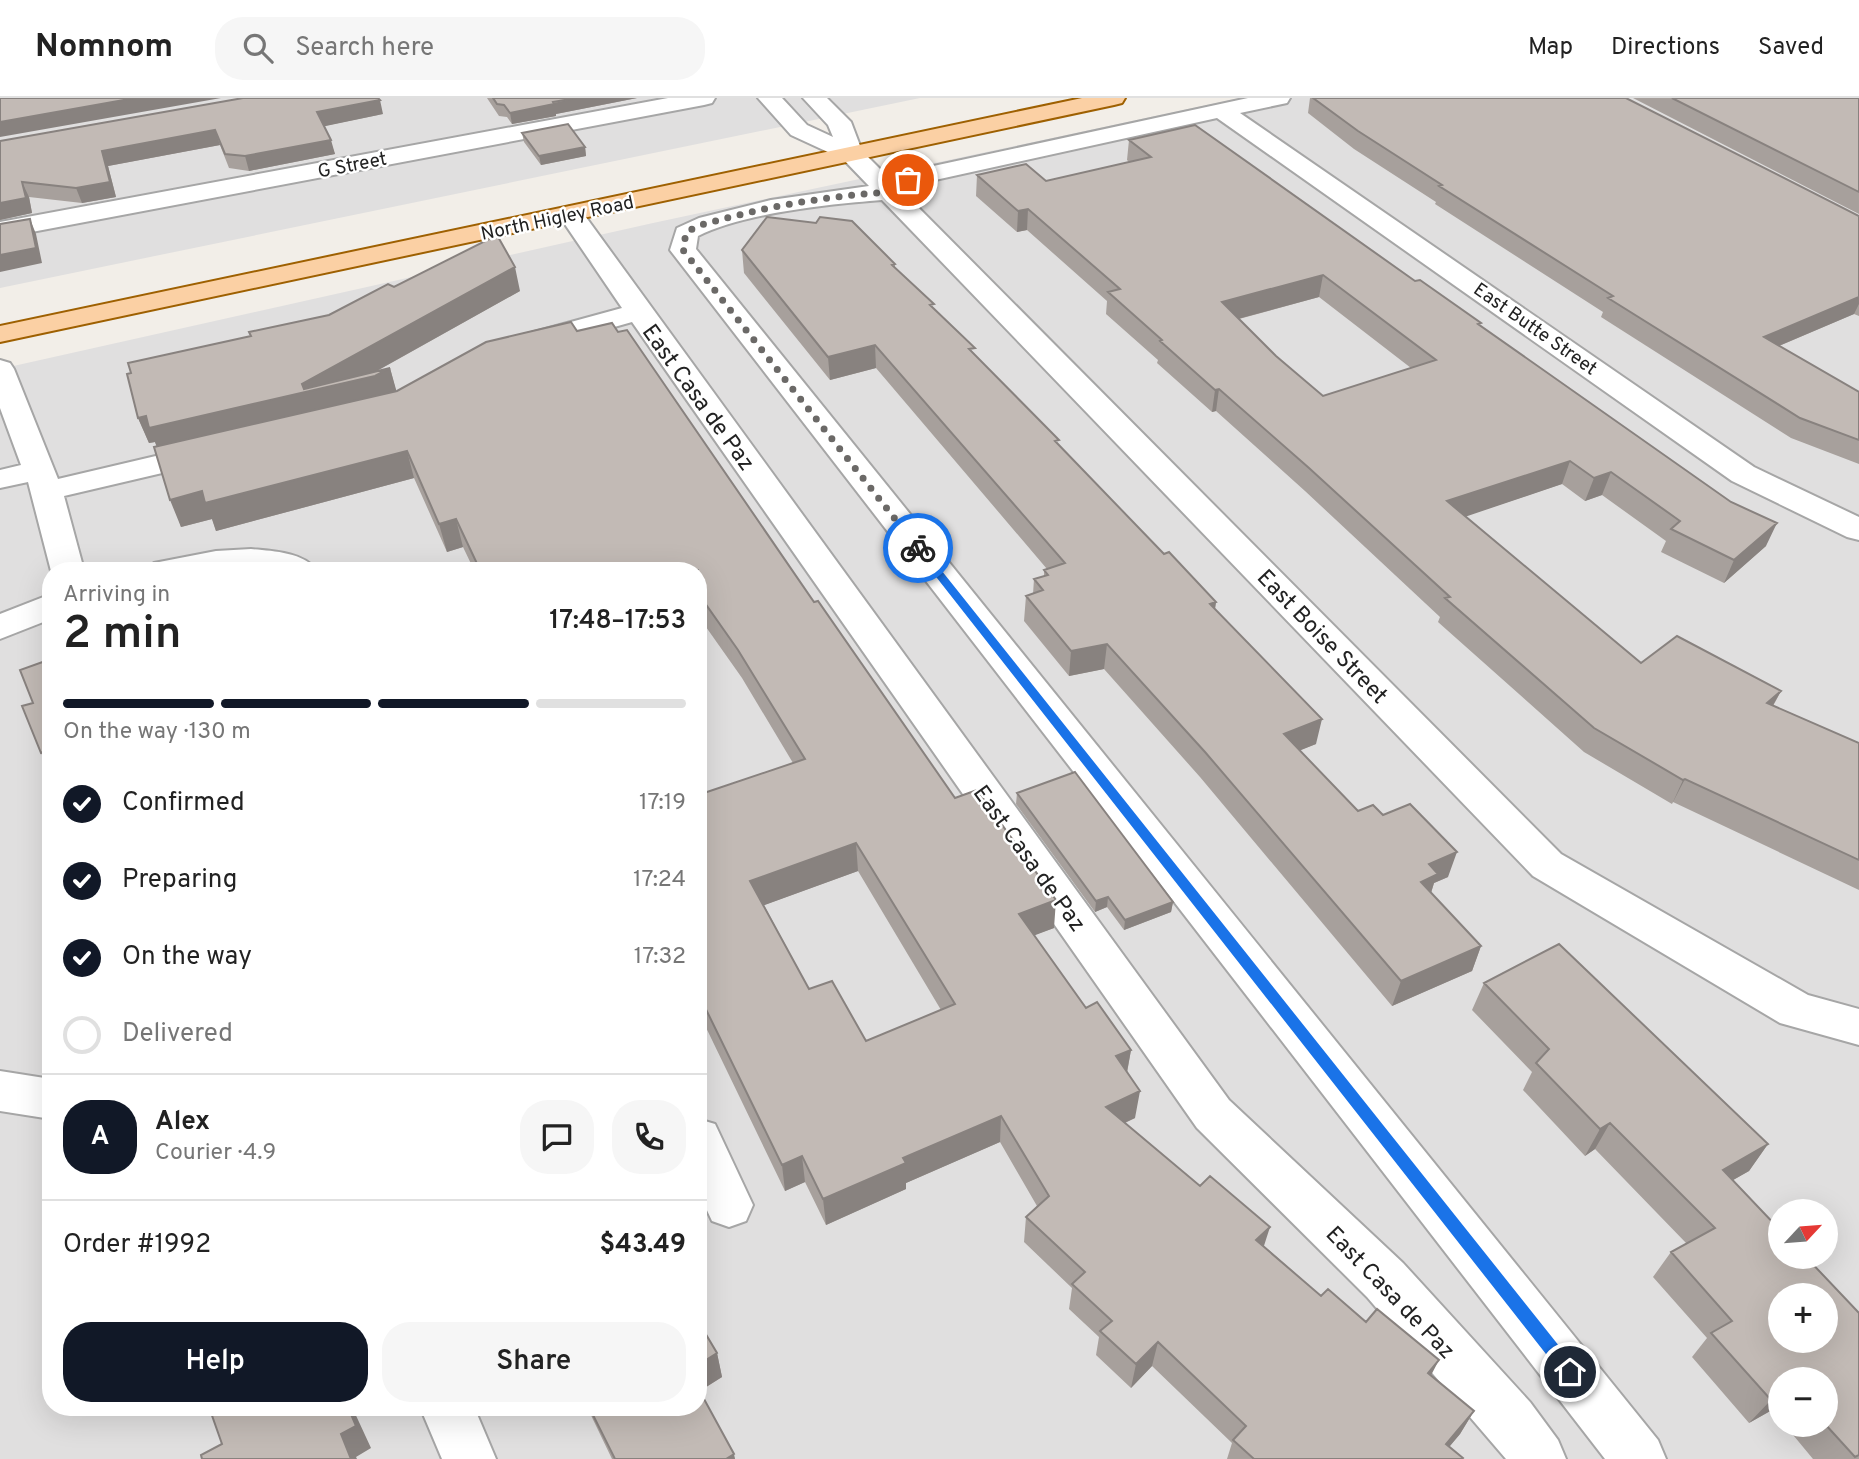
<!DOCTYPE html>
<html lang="en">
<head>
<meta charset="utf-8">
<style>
	body { margin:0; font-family:Overpass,sans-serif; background:#f6f6f6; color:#222; height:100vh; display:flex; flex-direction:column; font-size:26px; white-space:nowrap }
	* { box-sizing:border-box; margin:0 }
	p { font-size:23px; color:#767676 }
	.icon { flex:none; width:38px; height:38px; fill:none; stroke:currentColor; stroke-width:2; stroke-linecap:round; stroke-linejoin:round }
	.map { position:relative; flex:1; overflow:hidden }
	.details { position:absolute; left:42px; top:464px; width:665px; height:854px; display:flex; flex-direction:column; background:#fff; border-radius:28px; box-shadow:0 7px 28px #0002 }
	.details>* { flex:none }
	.needle { width:46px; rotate:64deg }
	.buttons { position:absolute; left:1768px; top:1101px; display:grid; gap:14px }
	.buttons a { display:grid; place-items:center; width:70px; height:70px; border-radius:50%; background:#fff; box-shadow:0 7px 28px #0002; font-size:35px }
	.pin { position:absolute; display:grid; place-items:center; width:60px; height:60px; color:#fff; margin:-30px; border:4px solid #fff; border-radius:50%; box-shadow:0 2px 7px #0007 }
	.courier { position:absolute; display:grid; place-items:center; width:70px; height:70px; margin:-35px; border:5px solid #1a73e8; border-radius:50%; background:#fff; color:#222; box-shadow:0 2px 9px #0007 }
	.headline em { font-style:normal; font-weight:600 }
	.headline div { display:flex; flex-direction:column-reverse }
	.headline { display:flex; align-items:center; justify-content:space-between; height:119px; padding:0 21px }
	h1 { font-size:46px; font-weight:600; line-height:52px }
	.bar { display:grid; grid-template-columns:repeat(4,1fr); gap:10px 7px; align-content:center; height:84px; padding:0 21px }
	.bar i { height:9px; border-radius:5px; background:#e0e0e0 }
	.bar .current { background:#111827 }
	.bar p { grid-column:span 4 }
	.line { display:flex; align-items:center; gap:18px; padding:0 21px; border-top:2px solid #e0e0e0 }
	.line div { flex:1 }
	.round { display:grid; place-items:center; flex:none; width:74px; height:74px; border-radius:28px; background:#f6f6f6 }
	ol { padding:0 21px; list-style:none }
	li { display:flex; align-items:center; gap:21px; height:77px }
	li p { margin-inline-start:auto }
	li .icon { padding:7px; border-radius:50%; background:#111827; color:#fff; stroke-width:4 }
	li:last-child { color:#767676 }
	li i { width:38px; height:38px; border:4px solid #e0e0e0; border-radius:50% }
	.cta { display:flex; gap:14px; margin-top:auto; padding:14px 21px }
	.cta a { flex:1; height:80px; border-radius:28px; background:#111827; color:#fff; font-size:28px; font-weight:600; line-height:80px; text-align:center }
	.cta a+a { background:#f6f6f6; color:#222 }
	header { display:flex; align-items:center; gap:42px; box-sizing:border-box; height:98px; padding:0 35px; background:#fff; border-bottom:2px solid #e0e0e0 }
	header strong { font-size:33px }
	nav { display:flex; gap:38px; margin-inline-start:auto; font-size:24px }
	.search { width:490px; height:63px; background:#f6f6f6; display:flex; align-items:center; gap:18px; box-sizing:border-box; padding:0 24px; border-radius:28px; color:#767676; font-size:26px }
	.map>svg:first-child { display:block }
</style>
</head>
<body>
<header>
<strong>Nomnom</strong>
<div class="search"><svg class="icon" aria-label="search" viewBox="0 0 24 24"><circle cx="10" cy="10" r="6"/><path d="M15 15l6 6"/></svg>Search here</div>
<nav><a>Map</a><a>Directions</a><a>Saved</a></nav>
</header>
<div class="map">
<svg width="1859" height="1361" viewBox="0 0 1859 1361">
	<rect width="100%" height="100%" fill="#f2eee8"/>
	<path fill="#e0dfdf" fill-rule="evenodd" d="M0,0H920L0,190Z
		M1240,0H1859V1361H0V271L653,125ZM51,472H698V1309H51ZM1780,1113H1825V1158H1780ZM1780,1197H1825V1242H1780ZM1780,1281H1825V1326H1780Z"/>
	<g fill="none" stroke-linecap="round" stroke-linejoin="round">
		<g stroke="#a6a6a6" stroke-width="4">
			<path id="minor" d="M668,0H715L712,5L704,7L0,140V124Z
				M758,0H782L807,27L833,39L828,27L803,0H827L851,24L862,53L887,78L1248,0H1290L1287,5L1240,15L1754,369L1859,419V442L1847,439L1732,383L1217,20L899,90L1561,756L1808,897L1859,911V947L1780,925L1533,778L882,102C831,106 743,115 698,138L696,151L1658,1342L1666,1361H1605L670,152L677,130L699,120L771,102L869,88L843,61L791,37Z
				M571,108L580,111L1229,1002L1403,1165L1530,1304L1558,1342L1566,1361H1506L1367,1199L1197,1030L632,224L526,254L516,251L512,245L516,239L622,210L558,116L562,111Z
				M0,262L10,265L14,271L58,381L211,345L222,347L226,354L222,361L64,398L84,472L51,473L28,384L0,390V372L21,367L0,310Z
				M251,451C271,453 304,454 316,472H149L154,465L216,453Z
				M51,496V521L0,541V516Z
				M0,973L51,981V1021L0,1013Z
				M698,1021L715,1026L753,1107L746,1123L729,1129L712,1123L698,1093Z
				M420,1309H474L496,1361H442Z"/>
		</g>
		<g stroke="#9e6001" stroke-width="4">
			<path id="major" d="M1082,0H1125L1122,5L1114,7L0,244V228Z"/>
		</g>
		<use href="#minor" fill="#fff" fill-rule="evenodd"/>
		<use href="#major" fill="#fbd0a4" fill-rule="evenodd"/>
	</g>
	<path fill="#a7a09c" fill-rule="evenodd" d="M487,0H637L556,16V18L512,26L507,19L499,18Z
		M1310,0H1626L1859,118V218L1854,216L1779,248L1859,294V366L1791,340L1601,219L1603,214L1435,106L1436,104L1354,51L1308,15Z
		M1633,0H1859V116Z
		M383,16L324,28L335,56L249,73L229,70L220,47L108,68L116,99L82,105L29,99L32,115L0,122V43Z
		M522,35L585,49L586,58L541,67L524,44Z
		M1129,42L1415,183L1481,225L1480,228L1766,448L1724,485L1661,454L1666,443L1602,397L1585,403L1562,386L1465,418L1641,565L1781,593L1773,608L1859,645V792L1673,704L1672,706L1584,654L1438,524L1440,519L1305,393L1216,313L1212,314L1157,265L1158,262L1106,216L1107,203L1027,132L1017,134L976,98L977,77L1046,83L1129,64L1127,62ZM1319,199L1411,270L1323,298L1276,258L1239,221Z
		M742,152L895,166V170L1059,347L1164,456L1216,504L1215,511L1316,646L1300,652L1358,713L1448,779L1434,785L1431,795L1481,848L1472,873L1392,908L1200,679L1104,571L1069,578L1024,523L1026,498L1033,496L1034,481L1044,478V472L1047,471L876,270L830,282L744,175Z
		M394,189L520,193L377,273L390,270L396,293L577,233L814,504L955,700L1054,830L1034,837L1086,910L1131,952L1127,975L1135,1020L1125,1025L1321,1198L1366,1224L1474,1313L1460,1336L1449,1349L1462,1361H1227L1232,1345L1152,1268L1131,1290L1096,1257L1099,1239L1069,1211L1072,1190L1024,1144L1026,1119L1037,1108L1000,1044L906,1085V1091L826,1127L805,1084L785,1093L698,913V684L704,695L793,665L742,580L706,529L698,531V472H474L463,449L447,454L414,380L216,433L212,421L181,429L157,349L155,344L149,345L138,320L251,238L329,217ZM858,773L941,912L866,943L809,891L764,807Z
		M1017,695L1173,804L1171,814L1124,832L1107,809L1095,814L1016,706Z
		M1559,846L1768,1046L1749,1073L1733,1082L1780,1132V1158H1805L1859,1215V1361H1813L1784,1326H1825V1281H1780V1322L1772,1312L1749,1325L1692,1259L1707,1240L1653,1179L1671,1154L1687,1146L1595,1051L1585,1058L1523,992L1532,974L1472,912L1484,885ZM1780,1197H1825V1242H1780Z
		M698,1223L717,1255L722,1279L700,1293L735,1361H612L587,1309H698Z"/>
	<path fill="#88827f" d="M135,0H221L0,39V24Z
		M576,0H637L556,16V18L512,26L510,15Z
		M380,2L383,16L321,29L317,14Z
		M215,32L220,47L108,68L116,99L82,105L76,90L102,53Z
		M331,42L335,56L249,73L245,58Z
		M585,49L586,58L541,67L539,58Z
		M22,84L29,99L32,115L0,122V105Z
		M1028,111L1027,132L1017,134L1018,113Z
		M30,121L36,136L42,165L0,174V157Z
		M515,169L520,193L364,280L390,270L397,295L159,355L155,344L149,345L138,320L302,286Z
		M1323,177L1319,199L1219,226L1222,204Z
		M1859,199V206L1854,216L1755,258L1764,239Z
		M875,247L876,270L830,282L828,259Z
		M1219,291L1216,313L1212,314L1215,292Z
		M407,353L414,380L216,433L212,421L181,429L170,402L202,393Z
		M1570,363L1562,386L1441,427L1447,403Z
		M1611,374L1602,397L1585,403L1594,380Z
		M456,421L463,449L447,454L439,426Z
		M1777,425L1766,448L1724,485L1734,462Z
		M702,501L706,529L698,531V502Z
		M1216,504L1212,529L1210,506Z
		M1107,546L1104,571L1069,578L1071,553Z
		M1781,593L1768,616L1767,605Z
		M1322,621L1316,646L1279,661L1284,636Z
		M51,651V672L41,655Z
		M1685,681L1673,704L1672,706L1683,682Z
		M856,745L858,773L754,811L750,783Z
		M1457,754L1448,779L1434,785L1429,801L1421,784L1429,766Z
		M1108,799L1107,809L1095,814L1096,803Z
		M1056,802L1054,830L1017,844L1019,816Z
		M1173,804L1171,814L1124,832L1125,822Z
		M1481,848L1472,873L1392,908L1401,883Z
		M1131,952L1126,979L1116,958Z
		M1140,993L1135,1020L1102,1035L1106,1009Z
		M1001,1018L1000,1044L906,1085V1091L826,1127L823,1101L903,1060Z
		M1610,1025L1595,1051L1585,1058L1600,1031Z
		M1768,1046L1749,1073L1705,1098L1723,1072Z
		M802,1058L805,1084L785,1093L782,1067Z
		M1270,1129L1262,1154L1256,1142Z
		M1158,1244L1152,1268L1131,1290L1136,1266Z
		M717,1255L722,1279L698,1294V1267Z
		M1439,1262L1427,1285L1428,1275Z
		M1780,1297V1304L1772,1312L1749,1325L1771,1302Z
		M348,1309H352L353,1311L371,1350L356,1359L357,1361H351L341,1336Z
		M1474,1313L1460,1336L1439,1361L1446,1346Z
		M734,1356L735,1361H726Z"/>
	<path fill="#c2bab5" stroke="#88827f" stroke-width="2" fill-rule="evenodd" d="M0,0H135L0,24Z
		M243,0H378L380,2L317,14L331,42L245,58L225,56L215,32L102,53L110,84L76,90L22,84L26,100L0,105V43Z
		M493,0H576L553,4L554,6L510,15L504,7L497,6Z
		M1313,0H1626L1859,118V199L1764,239L1859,294V342L1800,320L1608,200L1613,198L1439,88L1442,87L1358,33Z
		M1672,0H1859V94Z
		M568,26L585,49L539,58L522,35Z
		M1195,27L1415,183L1420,182L1481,225L1478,226L1731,404L1777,425L1734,462L1671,431L1680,423L1611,374L1594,380L1570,363L1447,403L1641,565L1677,538L1781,593L1767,605L1859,645V762L1685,681L1683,682L1594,630L1445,500L1450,499L1309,370L1219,291L1215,292L1160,243L1162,242L1108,194L1120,191L1028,111L1018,113L977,77L1026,66L1046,83L1151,59L1129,42ZM1323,177L1436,262L1323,298L1276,258L1222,204Z
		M767,119L816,125L820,119L852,123L895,166L892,167L934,206L930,207L975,250L969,251L1059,342L1055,343L1164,456L1169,454L1216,504L1210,506L1322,621L1284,636L1358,713L1373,707L1383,717L1410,706L1457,754L1429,766L1438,776L1421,784L1481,848L1401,883L1205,654L1107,546L1071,553L1026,498L1043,492L1034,481L1048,477L1044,472L1065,465L875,247L828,259L742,152Z
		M30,121L36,150L0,157V126Z
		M497,137L515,169L302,286L304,291L390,270L375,278L149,330L146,318L138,320L127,276L131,275L128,265L251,238L249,234L329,217L388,186L394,189Z
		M571,224L577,233L612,225L618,234L627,232L814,504L818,503L955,700L977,692L1056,802L1019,816L1086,910L1097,904L1131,952L1116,958L1140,993L1106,1009L1200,1088L1210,1078L1270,1129L1256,1142L1321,1198L1328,1191L1366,1224L1377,1211L1439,1262L1428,1275L1474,1313L1446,1346L1463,1360L1462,1361H1254L1233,1342L1246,1328L1158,1244L1136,1266L1100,1233L1112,1223L1072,1186L1085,1174L1026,1119L1049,1098L1001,1018L903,1060L906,1065L823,1101L802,1058L782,1067L698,895V684L704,695L805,661L738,552L702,501L698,502V472H480L456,421L439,426L407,353L205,405L202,393L170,402L154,349L397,293L486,244ZM856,745L955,906L866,943L832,883L809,891L750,783Z
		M51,561V651L41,655L22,608L33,605L20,572Z
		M1075,674L1173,804L1125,822L1108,799L1096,803L1017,695Z
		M1559,846L1768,1046L1723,1072L1780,1132V1158H1805L1859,1215V1357L1855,1359L1825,1326V1281H1780V1297L1771,1302L1711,1235L1732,1223L1671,1154L1715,1130L1610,1025L1600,1031L1536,965L1549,951L1484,885ZM1780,1197H1825V1242H1780Z
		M698,1223L717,1255L698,1267Z
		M698,1290L734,1356L726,1361H615L589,1309H698Z
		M209,1309H348L356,1328L341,1336L351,1361H202L201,1357L222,1346Z"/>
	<path fill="#1a73e8" d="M918,447L922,448L1575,1268L1577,1274L1575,1279L1570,1281L1564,1279L915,452L913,450Z"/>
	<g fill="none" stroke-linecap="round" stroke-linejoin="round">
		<path stroke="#6b6967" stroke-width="7" stroke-dasharray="0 12.6" d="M908,82L881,87L889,94C833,98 780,106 727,120C713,124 698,126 686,135L683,152L918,450"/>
	</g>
	<g text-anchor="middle" stroke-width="5" stroke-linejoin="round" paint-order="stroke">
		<g font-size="19" fill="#222" stroke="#fff">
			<text transform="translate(352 66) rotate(-11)" y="7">G Street</text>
			<text transform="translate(557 119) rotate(-12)" y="7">North Higley Road</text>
			<text transform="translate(1536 230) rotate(35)" y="7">East Butte Street</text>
		</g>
		<g font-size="23" fill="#222" stroke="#fff">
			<text transform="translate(699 299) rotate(54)" y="8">East Casa de Paz</text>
			<text transform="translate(1323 538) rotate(46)" y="8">East Boise Street</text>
			<text transform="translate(1030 760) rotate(54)" y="8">East Casa de Paz</text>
			<text transform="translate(1391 1194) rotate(46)" y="8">East Casa de Paz</text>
		</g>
	</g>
</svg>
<div class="buttons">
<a><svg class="needle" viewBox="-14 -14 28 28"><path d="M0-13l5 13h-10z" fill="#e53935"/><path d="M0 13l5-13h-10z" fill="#767676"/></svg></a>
<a>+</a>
<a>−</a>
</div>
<div class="pin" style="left:908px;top:82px;background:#ea580c"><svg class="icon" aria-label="bag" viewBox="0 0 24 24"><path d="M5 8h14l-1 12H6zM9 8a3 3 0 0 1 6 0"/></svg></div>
<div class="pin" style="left:1570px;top:1274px;background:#1f2937"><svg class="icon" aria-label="home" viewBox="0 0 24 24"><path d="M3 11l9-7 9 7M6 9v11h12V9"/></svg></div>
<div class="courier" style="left:918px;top:450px"><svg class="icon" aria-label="bike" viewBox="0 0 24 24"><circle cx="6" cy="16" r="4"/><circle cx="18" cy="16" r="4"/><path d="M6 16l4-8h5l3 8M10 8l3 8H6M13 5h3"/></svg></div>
<section class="details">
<div class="headline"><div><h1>2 min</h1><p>Arriving in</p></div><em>17:48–17:53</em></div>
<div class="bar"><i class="current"></i><i class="current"></i><i class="current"></i><i></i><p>On the way · 130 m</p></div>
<ol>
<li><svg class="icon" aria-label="check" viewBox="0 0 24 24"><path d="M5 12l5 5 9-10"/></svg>Confirmed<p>17:19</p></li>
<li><svg class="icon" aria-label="check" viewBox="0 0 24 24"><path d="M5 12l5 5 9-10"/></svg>Preparing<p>17:24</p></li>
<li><svg class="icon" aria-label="check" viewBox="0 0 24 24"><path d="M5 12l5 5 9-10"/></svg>On the way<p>17:32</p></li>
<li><i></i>Delivered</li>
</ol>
<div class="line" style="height:126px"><b class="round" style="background:#111827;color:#fff">A</b><div><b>Alex</b><p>Courier · 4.9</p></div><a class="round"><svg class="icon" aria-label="chat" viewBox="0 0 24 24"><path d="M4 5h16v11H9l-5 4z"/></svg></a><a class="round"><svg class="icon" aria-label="phone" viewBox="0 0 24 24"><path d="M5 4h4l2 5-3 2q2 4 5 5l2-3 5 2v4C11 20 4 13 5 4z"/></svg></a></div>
<div class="line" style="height:91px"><div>Order #1992</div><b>$43.49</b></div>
<div class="cta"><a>Help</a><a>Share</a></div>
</section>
</div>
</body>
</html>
